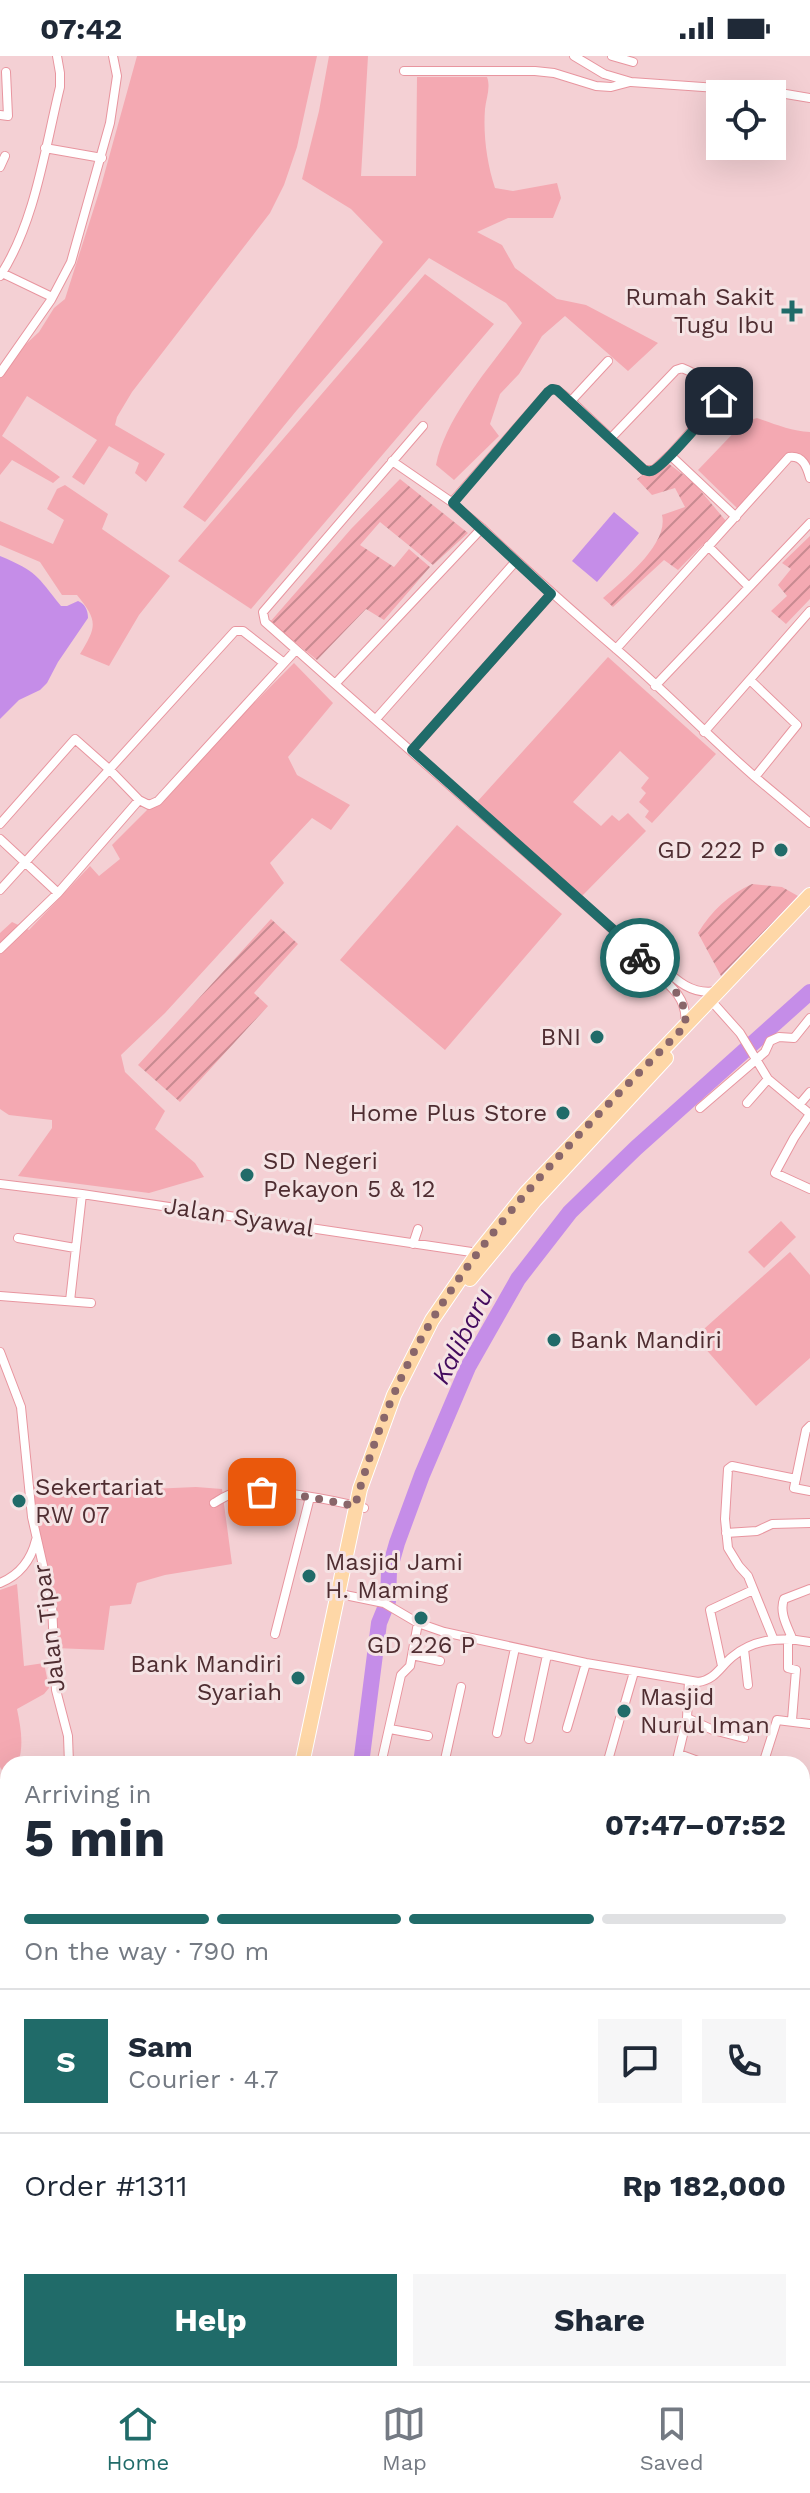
<!DOCTYPE html>
<html lang="en">
<head>
<meta charset="utf-8">
<style>
	body { margin:0; font-family:"Work Sans",sans-serif; background:#f6f6f7; color:#1f2937; height:100vh; display:flex; flex-direction:column; font-size:30px; white-space:nowrap }
	* { box-sizing:border-box; margin:0 }
	p { font-size:26px; color:#747a83 }
	.icon { flex:none; width:44px; height:44px; fill:none; stroke:currentColor; stroke-width:2; stroke-linecap:round; stroke-linejoin:round }
	.map { position:relative; flex:1; overflow:hidden }
	.drawer { position:absolute; left:0px; top:1700px; width:810px; height:626px; display:flex; flex-direction:column; background:#fff; border-radius:24px 24px 0 0; box-shadow:0 8px 32px #0002 }
	.drawer>* { flex:none }
	.tools { position:absolute; left:706px; top:24px; display:grid; gap:16px }
	.tools a { display:grid; place-items:center; width:80px; height:80px; border-radius:0px; background:#fff; box-shadow:0 8px 32px #0002; font-size:40px }
	.pin { position:absolute; display:grid; place-items:center; width:68px; height:68px; color:#fff; margin:-34px; border-radius:16px; box-shadow:0 4px 12px #0006 }
	.courier { position:absolute; display:grid; place-items:center; width:80px; height:80px; margin:-40px; border:6px solid #206b69; border-radius:50%; background:#fff; color:#222; box-shadow:0 2px 10px #0007 }
	.summary em { font-style:normal; font-weight:700 }
	.summary div { display:flex; flex-direction:column-reverse }
	.summary { display:flex; align-items:center; justify-content:space-between; height:136px; padding:0 24px }
	h1 { font-size:52px; font-weight:700; line-height:60px }
	.bar { display:grid; grid-template-columns:repeat(4,1fr); gap:12px 8px; align-content:center; height:96px; padding:0 24px }
	.bar i { height:10px; border-radius:6px; background:#e0e1e3 }
	.bar .active { background:#206b69 }
	.bar p { grid-column:span 4 }
	.line { display:flex; align-items:center; gap:20px; padding:0 24px; border-top:2px solid #e0e1e3 }
	.line div { flex:1 }
	.round { display:grid; place-items:center; flex:none; width:84px; height:84px; border-radius:0px; background:#f6f6f7 }
	.cta { display:flex; gap:16px; margin-top:auto; padding:16px 24px }
	.cta a { flex:1; height:92px; border-radius:0px; background:#206b69; color:#fff; font-size:32px; font-weight:700; line-height:92px; text-align:center }
	.cta a+a { background:#f6f6f7; color:#1f2937 }
	.status { display:flex; justify-content:space-between; align-items:center; height:56px; padding:0 40px; background:#fff; direction:ltr }
	.status svg { height:22px; fill:currentColor }
	.dock { display:flex; justify-content:space-around; align-items:center; height:112px; border-top:2px solid #e0e1e3; background:#fff; font-size:22px; color:#747a83 }
	.dock a { display:grid; justify-items:center; gap:4px }
	.dock .active { color:#206b69 }
	.map>svg:first-child { display:block }
</style>
</head>
<body>
<div class="status"><b>07:42</b><svg viewBox="0 0 49 12"><path d="M0 12V9h3v3zM5 12V6h3v6zM10 12V3h3v9zM15 12V0h3v12zM26 1h20v11H26zM47 4h2v5h-2z"/></svg></div>
<div class="map">
<svg width="810" height="2325" viewBox="0 0 810 2325">
	<defs>
		<pattern id="garden-furrows" width="10" height="10" patternUnits="userSpaceOnUse" patternTransform="scale(2)"><rect width="10" height="10" fill="#f4a9b2"/><path d="M-1 1l2-2M0 10L10 0M9 11l2-2" fill="none" stroke="#c88a91"/></pattern>
	</defs>
	<rect width="100%" height="100%" fill="#f4d0d4"/>
	<path fill="#f4a9b2" d="M137,0H317L297,91L284,129L270,157L132,336L117,361L115,369L165,398L146,426L135,417L139,407L109,390L84,429L72,421L97,384L27,340L2,380L60,421L53,427L12,404L0,419V312L39,276L54,252L65,243L101,130Z
		M329,0H368L361,120H416L417,21H487C491,32 486,42 485,53C483,79 487,108 495,132L513,135L557,127L561,142L553,162H508L477,176L502,189L515,212L557,243L586,249L658,287L628,315L565,260L542,280L519,318L500,338L490,368L499,380L454,424L436,409C446,359 493,308 522,267L506,247L429,202L297,354L205,466L183,451L383,186L351,153L302,123L319,55Z
		M425,218L494,268L251,553L178,505Z
		M757,362C775,368 791,375 810,376V409L799,401L784,402L737,452L698,414L744,366Z
		M65,429L108,458L102,473L170,520L139,559L109,610L80,598C97,570 98,565 77,539H62L40,506L0,489V465L53,488L64,464L47,453L57,433Z
		M608,601L716,698L652,767L645,761L649,755L639,746L646,737L641,732L649,722L620,695L573,746L601,770L612,759L619,765L628,757L646,775L581,841L477,746Z
		M294,607L333,647L288,701L297,719L350,749L331,774L312,762L270,807L284,827L165,957L121,999L125,1016L165,1055L155,1073L195,1107L204,1121L149,1137L18,1120L52,1072V1064L9,1059L0,1053V877L12,866L29,874L90,810L99,820L120,803L112,789Z
		M457,769L562,858L445,994L340,904Z
		M781,1165L796,1181L764,1212L748,1196Z
		M790,1196L810,1219V1302L756,1350L695,1281Z
		M30,1430L105,1435L196,1431L222,1433L232,1508L165,1519L137,1527L131,1548L110,1550L104,1594L55,1592Z
		M17,1528L24,1610L44,1607L49,1632L44,1638L17,1653C21,1673 24,1688 18,1708H8V1724L0,1711V1534Z"/>
	<path fill="url(#garden-furrows)" d="M664,404L694,427L726,465L678,514L664,504L613,551L603,542C623,524 669,488 662,459L685,451L675,432L652,439L637,423Z
		M400,423L468,477L433,509L380,466L360,489L394,511L409,493L430,511L384,564L366,553L317,604L270,566L351,473Z
		M810,480V543L786,568L771,555L787,540L778,529L791,513L782,507Z
		M752,828L782,831L798,840L721,920L698,877C712,854 729,839 752,828Z
		M271,863L298,888L254,937L268,950L180,1046L138,1009Z"/>
	<path fill="#c58de8" d="M614,456L639,477L597,526L572,505Z
		M0,500C38,516 36,519 61,550H67L78,545C85,548 88,554 88,562L58,606L47,627L40,634L19,644L0,663Z
		M802,1751L810,1755V1851L805,1866L810,1870V1918L802,1941Z"/>
	<g fill="none" stroke-linecap="round" stroke-linejoin="round">
		<path stroke="#c58de8" stroke-width="16" d="M361,1708L379,1567L388,1545L389,1515L397,1487L422,1419L468,1311L518,1223L570,1156L636,1092L810,936
			M249,2325L252,2318"/>
		<g stroke="#e8959f" stroke-width="10">
			<path id="minor" d="M574,0L604,18L631,26L774,36L810,42
				M612,0L633,6
				M404,15H535L554,17L596,30L611,31L630,26
				M0,59L8,60L6,16
				M45,92L102,102
				M0,111L5,100
				M2,217L52,241
				M0,220C35,167 45,92 60,31V17L57,0
				M608,305L571,345L644,414H654L670,399
				M0,317L51,244L71,206L110,67L117,20L113,0
				M611,382L676,314L682,312C695,317 715,330 720,343L670,399L736,461
				M392,405L453,447
				M482,472L454,449V444L548,336L552,333L557,334L571,345
				M708,490L748,530
				M616,593L789,401C803,399 807,411 810,422
				M750,624L797,669L755,721L810,767
				M335,628L265,566L263,556L423,370
				M655,630L810,467
				M376,663L516,505
				M704,676L810,555
				M412,694L551,538
				M0,768L75,683L110,714L139,744
				M0,783L58,837
				M0,834L235,575H243L284,607
				M627,885C660,898 677,942 716,935
				M0,893L58,837L139,744L149,749L158,745L296,594
				M715,949L740,977L768,1023L810,1058
				M685,969C691,929 642,916 626,885L335,628L482,472C525,514 570,553 615,592C663,633 707,679 755,721
				M747,1047L768,1023
				M799,1049L810,1036
				M700,1052L765,996L770,985L779,981L794,982L810,962
				M810,1058L794,1082L775,1117L810,1133
				M0,1128L82,1138L478,1197
				M18,1182L75,1192
				M413,1188L418,1173
				M0,1240L91,1247
				M70,1245L82,1138
				M0,1296L21,1351L32,1461L52,1549L56,1634L68,1680L69,1708
				M810,1370L806,1374L794,1432L810,1435
				M214,1447C221,1443 228,1438 237,1436C267,1431 334,1444 364,1452
				M726,1477L757,1475L772,1468L810,1467
				M0,1527C20,1519 31,1504 36,1484
				M345,1539L384,1547L418,1567L444,1576L586,1607L698,1626C715,1624 720,1611 732,1601C755,1582 782,1581 810,1586
				M275,1578L310,1441
				M773,1582L748,1520L739,1510L728,1492L725,1463L728,1413L732,1410L796,1423
				M792,1582C787,1570 779,1556 784,1543L810,1533
				M788,1583V1612L796,1614L792,1664
				M744,1593L748,1629
				M412,1599L440,1605
				M722,1610L710,1554L753,1534
				M625,1647L634,1616
				M687,1662L713,1674L744,1682
				M567,1672L586,1607
				M390,1673L428,1680
				M497,1677L515,1592
				M529,1683L547,1599
				M679,1698L706,1708
				M381,1708L401,1619L410,1610L418,1567
				M444,1708L461,1631
				M607,1708L620,1662
				M676,1708L687,1662L689,1625
				M763,1708L777,1664L810,1668
				M0,1791L2,1777L8,1769
				M0,1804L3,1814L8,1815
				M0,2020H8
				M802,2103L810,2104
				M7,2186L8,2183
				M0,2313L8,2314
				M786,2318L789,2325
				M550,2320V2325
				M42,2325L43,2318
				M112,2325L113,2320
				M616,2325V2318"/>
		</g>
		<g stroke="#fff" stroke-width="16">
			<path id="trunk" d="M470,1223L535,1144L666,1002
				M302,1708L360,1433L394,1339L432,1264L478,1197L526,1137L810,839
				M183,2325L184,2318"/>
		</g>
		<use href="#minor" stroke="#fff" stroke-width="8"/>
		<use href="#trunk" stroke="#fed7a7" stroke-width="14"/>
	</g>
	<g fill="none" stroke-linecap="round" stroke-linejoin="round">
		<path stroke="#89666a" stroke-width="8" stroke-dasharray="0 14.4" d="M262,1436L303,1440L355,1450C373,1384 399,1317 435,1259C502,1151 597,1060 685,970C689,938 661,921 640,902"/>
		<path stroke="#206b69" stroke-width="10" d="M640,902L626,885L412,694L551,538L453,447L548,336L552,333L557,334L644,414C646,414 648,416 651,415C661,414 709,356 719,345"/>
	</g>
	<g fill="#206b69" stroke="#f5e3e4" stroke-width="3">
		<path d="M788 243h8v8h8v8h-8v8h-8v-8h-8v-8h8z"/>
		<circle cx="781" cy="794" r="8"/>
		<circle cx="597" cy="981" r="8"/>
		<circle cx="563" cy="1057" r="8"/>
		<circle cx="247" cy="1119" r="8"/>
		<circle cx="554" cy="1284" r="8"/>
		<circle cx="19" cy="1445" r="8"/>
		<circle cx="309" cy="1520" r="8"/>
		<circle cx="421" cy="1562" r="8"/>
		<circle cx="298" cy="1622" r="8"/>
		<circle cx="624" cy="1655" r="8"/>
	</g>
	<g text-anchor="middle" stroke-width="6" stroke-linejoin="round" paint-order="stroke">
		<g font-size="24" fill="#4f2d31" stroke="#f5e3e4" text-anchor="end">
			<text x="774" y="249">Rumah Sakit<tspan x="774" dy="28">Tugu Ibu</tspan></text>
			<text x="765" y="802">GD 222 P</text>
			<text x="581" y="989">BNI</text>
			<text x="547" y="1065">Home Plus Store</text>
			<text x="263" y="1113" text-anchor="start">SD Negeri<tspan x="263" dy="28">Pekayon 5 &amp; 12</tspan></text>
			<text x="570" y="1292" text-anchor="start">Bank Mandiri</text>
			<text x="35" y="1439" text-anchor="start">Sekertariat<tspan x="35" dy="28">RW 07</tspan></text>
			<text x="325" y="1514" text-anchor="start">Masjid Jami<tspan x="325" dy="28">H. Maming</tspan></text>
			<text x="421" y="1597" text-anchor="middle">GD 226 P</text>
			<text x="282" y="1616">Bank Mandiri<tspan x="282" dy="28">Syariah</tspan></text>
			<text x="640" y="1649" text-anchor="start">Masjid<tspan x="640" dy="28">Nurul Iman</tspan></text>
		</g>
		<g font-size="24" fill="#4f2d31" stroke="#f5e3e4">
			<text transform="translate(239 1161) rotate(9)" y="8">Jalan Syawal</text>
			<text transform="translate(49 1572) rotate(-97)" y="8">Jalan Tipar</text>
		</g>
		<g font-size="26" font-style="italic" fill="#430a5d" stroke="#f5e3e4">
			<text transform="translate(462 1280) rotate(-63)" y="9">Kalibaru</text>
		</g>
	</g>
</svg>
<div class="tools">
<a><svg class="icon" aria-label="locate" viewBox="0 0 24 24"><circle cx="12" cy="12" r="6"/><path d="M12 2v4M12 18v4M2 12h4M18 12h4"/></svg></a>
</div>
<div class="pin" style="left:262px;top:1436px;background:#ea580c"><svg class="icon" aria-label="bag" viewBox="0 0 24 24"><path d="M5 8h14l-1 12H6zM9 8a3 3 0 0 1 6 0"/></svg></div>
<div class="pin" style="left:719px;top:345px;background:#1f2937"><svg class="icon" aria-label="home" viewBox="0 0 24 24"><path d="M3 11l9-7 9 7M6 9v11h12V9"/></svg></div>
<div class="courier" style="left:640px;top:902px"><svg class="icon" aria-label="bike" viewBox="0 0 24 24"><circle cx="6" cy="16" r="4"/><circle cx="18" cy="16" r="4"/><path d="M6 16l4-8h5l3 8M10 8l3 8H6M13 5h3"/></svg></div>
<section class="drawer">
<div class="summary"><div><h1>5 min</h1><p>Arriving in</p></div><em>07:47–07:52</em></div>
<div class="bar"><i class="active"></i><i class="active"></i><i class="active"></i><i></i><p>On the way · 790 m</p></div>
<div class="line" style="height:144px"><b class="round" style="background:#206b69;color:#fff">S</b><div><b>Sam</b><p>Courier · 4.7</p></div><a class="round"><svg class="icon" aria-label="chat" viewBox="0 0 24 24"><path d="M4 5h16v11H9l-5 4z"/></svg></a><a class="round"><svg class="icon" aria-label="phone" viewBox="0 0 24 24"><path d="M5 4h4l2 5-3 2q2 4 5 5l2-3 5 2v4C11 20 4 13 5 4z"/></svg></a></div>
<div class="line" style="height:104px"><div>Order #1311</div><b>Rp 182,000</b></div>
<div class="cta"><a>Help</a><a>Share</a></div>
</section>
</div>
<nav class="dock">
<a class="active"><svg class="icon" aria-label="home" viewBox="0 0 24 24"><path d="M3 11l9-7 9 7M6 9v11h12V9"/></svg>Home</a>
<a><svg class="icon" aria-label="map" viewBox="0 0 24 24"><path d="M3 6l6-2 6 2 6-2v14l-6 2-6-2-6 2zM9 4v14M15 6v14"/></svg>Map</a>
<a><svg class="icon" aria-label="saved" viewBox="0 0 24 24"><path d="M7 4h10v16l-5-4-5 4z"/></svg>Saved</a>
</nav>
</body>
</html>
